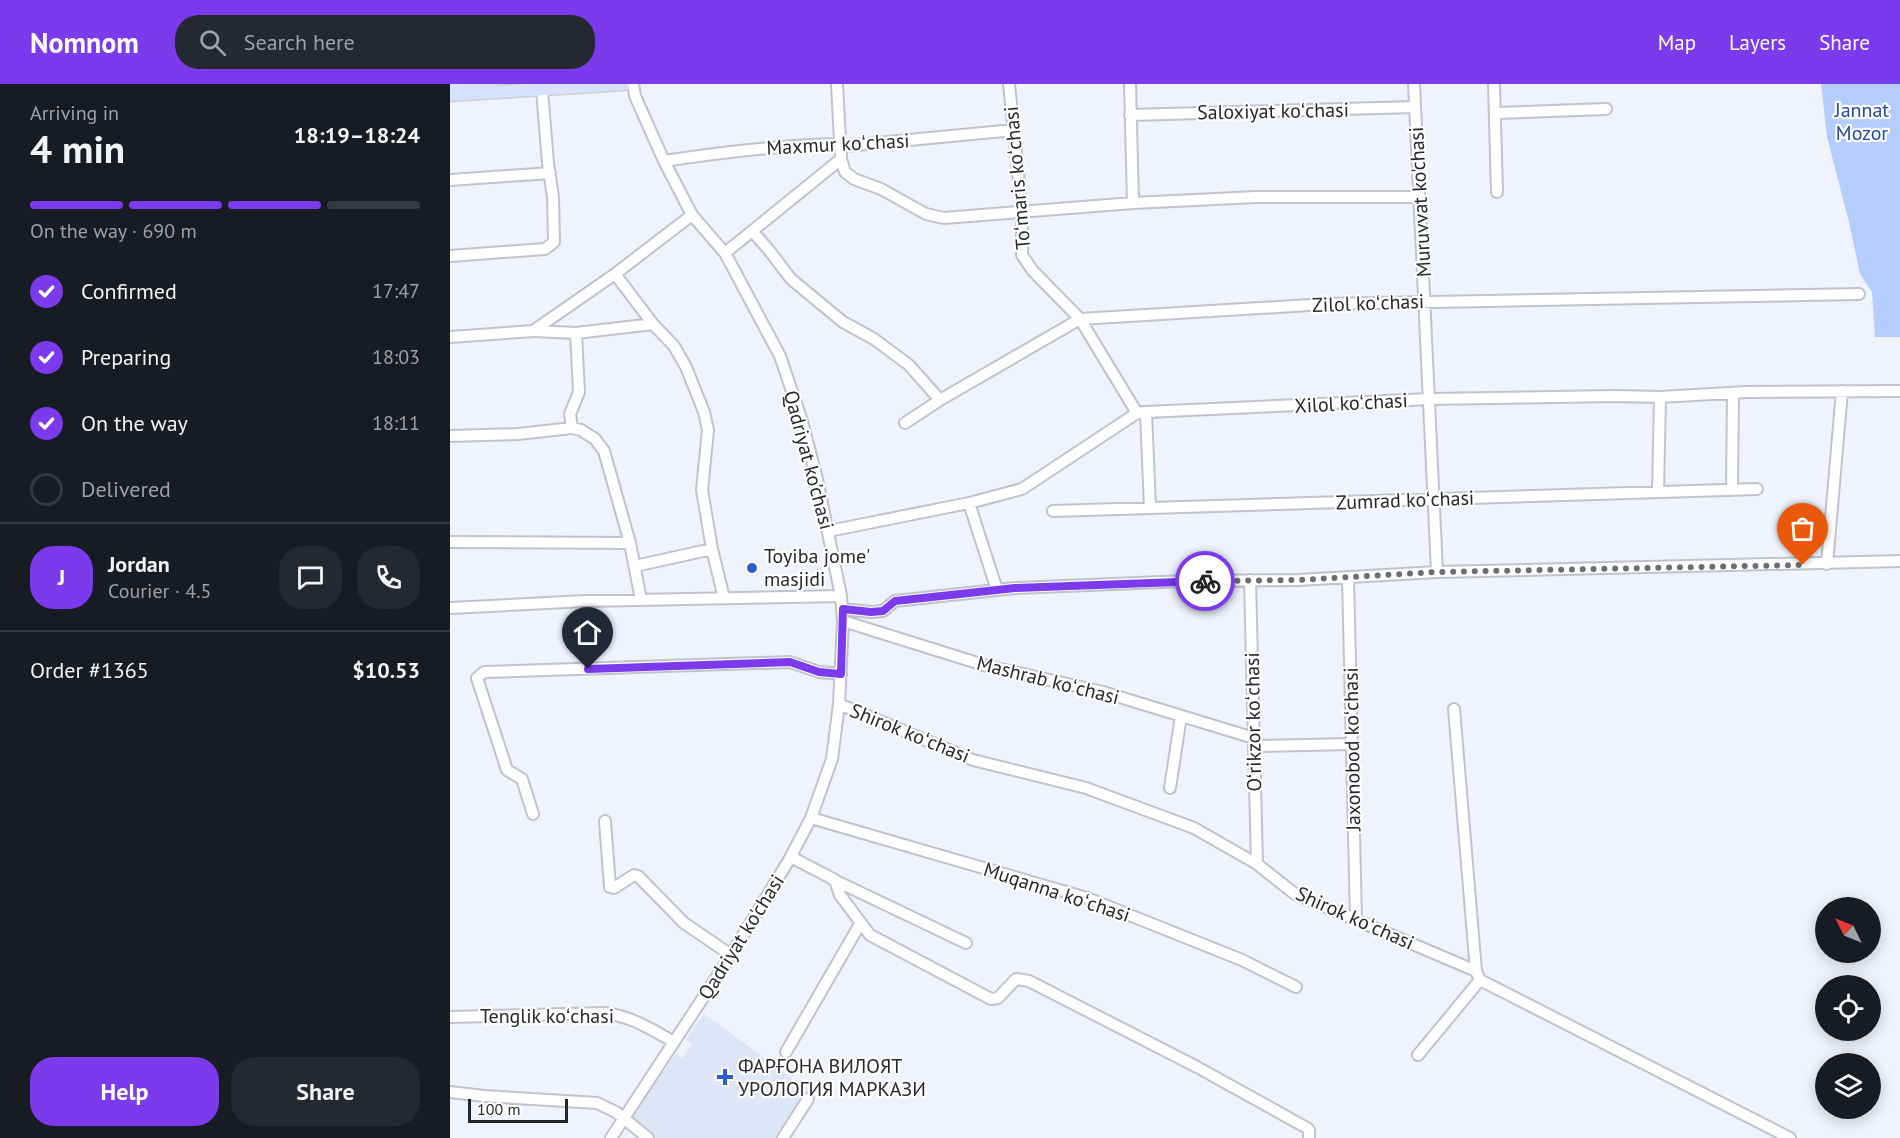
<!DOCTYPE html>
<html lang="en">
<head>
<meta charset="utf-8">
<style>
	body { margin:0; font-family:"PT Sans",sans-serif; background:#242831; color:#f1f3f6; height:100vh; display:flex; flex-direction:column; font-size:22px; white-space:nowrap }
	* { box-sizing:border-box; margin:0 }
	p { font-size:20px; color:#9ea1a6 }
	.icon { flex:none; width:33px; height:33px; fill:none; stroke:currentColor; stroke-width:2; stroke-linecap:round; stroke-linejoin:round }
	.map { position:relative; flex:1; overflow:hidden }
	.drawer { display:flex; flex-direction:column; background:#171b24; width:450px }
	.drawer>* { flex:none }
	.needle { width:39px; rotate:313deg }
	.tools { position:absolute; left:1365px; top:813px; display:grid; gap:12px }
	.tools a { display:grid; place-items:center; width:66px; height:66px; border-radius:50%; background:#171b24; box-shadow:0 3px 15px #0003; font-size:30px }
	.scale { position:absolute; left:18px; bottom:15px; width:100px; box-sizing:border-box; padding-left:6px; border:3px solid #25272b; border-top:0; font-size:16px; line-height:21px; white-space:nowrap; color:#25272b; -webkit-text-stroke:4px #fff; paint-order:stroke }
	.pin { position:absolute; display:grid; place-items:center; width:51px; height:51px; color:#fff; margin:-62px -26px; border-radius:50% 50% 50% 0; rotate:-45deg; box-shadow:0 0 6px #0007 }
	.pin .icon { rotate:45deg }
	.courier { position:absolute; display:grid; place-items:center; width:60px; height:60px; margin:-30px; border:4px solid #7c3aed; border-radius:50%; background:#fff; color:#222; box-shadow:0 2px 8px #0007 }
	.head em { font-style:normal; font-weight:700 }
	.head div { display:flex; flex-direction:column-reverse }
	.head { display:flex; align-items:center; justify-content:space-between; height:102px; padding:0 30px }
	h1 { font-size:39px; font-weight:700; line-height:45px }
	.bar { display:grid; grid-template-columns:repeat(4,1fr); gap:9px 6px; align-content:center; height:72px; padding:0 30px }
	.bar i { height:8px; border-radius:4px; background:#363941 }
	.bar .current { background:#7c3aed }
	.bar p { grid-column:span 4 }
	.line { display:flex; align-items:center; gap:15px; padding:0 30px; border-top:2px solid #363941 }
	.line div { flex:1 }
	.round { display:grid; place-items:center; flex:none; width:63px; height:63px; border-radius:24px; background:#242831 }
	ol { padding:0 30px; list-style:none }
	li { display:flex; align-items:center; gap:18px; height:66px }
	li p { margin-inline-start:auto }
	li .icon { padding:6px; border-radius:50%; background:#7c3aed; color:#fff; stroke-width:4 }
	li:last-child { color:#9ea1a6 }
	li i { width:33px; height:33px; border:3px solid #363941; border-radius:50% }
	.action { display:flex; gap:12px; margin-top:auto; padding:12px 30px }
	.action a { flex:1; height:69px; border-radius:24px; background:#7c3aed; color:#fff; font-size:24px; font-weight:700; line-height:69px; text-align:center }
	.action a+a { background:#242831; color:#f1f3f6 }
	header { display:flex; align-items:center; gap:36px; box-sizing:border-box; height:84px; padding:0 30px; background:#7c3aed; color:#fff }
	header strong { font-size:28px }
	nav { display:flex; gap:33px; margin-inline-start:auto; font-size:21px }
	.search { width:420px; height:54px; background:#242831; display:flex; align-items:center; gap:15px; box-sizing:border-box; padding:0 21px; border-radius:24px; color:#9ea1a6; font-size:22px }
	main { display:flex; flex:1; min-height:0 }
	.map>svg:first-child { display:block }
</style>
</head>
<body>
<header>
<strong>Nomnom</strong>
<div class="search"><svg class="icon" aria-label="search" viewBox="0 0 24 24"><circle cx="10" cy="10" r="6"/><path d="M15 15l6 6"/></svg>Search here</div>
<nav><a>Map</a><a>Layers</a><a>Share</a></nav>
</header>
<main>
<section class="drawer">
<div class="head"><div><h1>4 min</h1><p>Arriving in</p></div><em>18:19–18:24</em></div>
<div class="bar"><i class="current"></i><i class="current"></i><i class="current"></i><i></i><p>On the way · 690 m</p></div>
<ol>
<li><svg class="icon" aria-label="check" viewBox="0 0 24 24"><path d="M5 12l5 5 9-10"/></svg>Confirmed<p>17:47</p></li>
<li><svg class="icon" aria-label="check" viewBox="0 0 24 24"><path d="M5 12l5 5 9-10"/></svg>Preparing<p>18:03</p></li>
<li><svg class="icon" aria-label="check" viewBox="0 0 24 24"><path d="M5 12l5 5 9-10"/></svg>On the way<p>18:11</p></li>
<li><i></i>Delivered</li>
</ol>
<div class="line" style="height:108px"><b class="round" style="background:#7c3aed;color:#fff">J</b><div><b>Jordan</b><p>Courier · 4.5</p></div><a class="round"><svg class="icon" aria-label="chat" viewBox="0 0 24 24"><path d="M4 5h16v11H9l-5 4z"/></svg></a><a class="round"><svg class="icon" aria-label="phone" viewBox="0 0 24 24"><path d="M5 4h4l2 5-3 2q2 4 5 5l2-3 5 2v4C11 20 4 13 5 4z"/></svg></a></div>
<div class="line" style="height:78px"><div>Order #1365</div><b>$10.53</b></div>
<div class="action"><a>Help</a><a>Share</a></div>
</section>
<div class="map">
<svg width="1450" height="1054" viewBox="0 0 1450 1054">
	<rect width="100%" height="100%" fill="#eef3fd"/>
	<path fill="#dde6f7" d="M254,930L365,1011L333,1054H201L179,1036L226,970L232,974L241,962L242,960L236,956Z"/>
	<path fill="#b4ccfe" d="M1371,0H1450V253H1425L1422,208L1410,190L1400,142L1377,53Z"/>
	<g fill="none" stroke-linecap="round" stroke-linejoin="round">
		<g stroke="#bec3cd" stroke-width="14">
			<path id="minor" d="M387,0L391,75L395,88L404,95L431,105L476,130L494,134L683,119L806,113H969
				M559,0L572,128V171L583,187L630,235L687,329
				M680,0L683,119
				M964,0L987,488
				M1044,0L1047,108
				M1046,29L1156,25
				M680,31L965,23
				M214,77C273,68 331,61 391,60L396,62L564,46
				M0,96L100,89
				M303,148L318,165L341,195L393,238L424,255L459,281L490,316
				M275,169L391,75
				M0,172L95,165L104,158L103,113L98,79L92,6L89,0
				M165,190L203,240L224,262L236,283L254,328L258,346L252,406L262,465L274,514
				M84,247L126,249
				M0,253L83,247L165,190L242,131
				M696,328L700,424
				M455,339L490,316L630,235L876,220L1409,210
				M122,344L120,330L129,308L126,249L203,240
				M0,352L68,350L122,344L131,346L145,355L154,367L180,459L191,516
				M1282,406L1283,309
				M1208,408L1210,313
				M519,419L547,506
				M603,427L1307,405
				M379,447L519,419L572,405L687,329L696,328L979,315L1164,312L1210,313L1296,308L1450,307
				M0,458L180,459
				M1377,480L1392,307
				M185,482L262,465
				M898,493L906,836
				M800,496L807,780
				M0,524L135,517L391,512
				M393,525L421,528L433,527L445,517L565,504L736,497L848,496L987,488L1450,477
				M393,537L537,582L653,608L804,654
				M389,620L523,676L636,704L744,744L807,780L845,810L1026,887L1030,896L1340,1054
				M1004,625L1026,887
				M804,662L903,660
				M720,704L731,632
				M83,730L72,695L57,686L27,594L34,588L340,578L369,588L391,590
				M361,734L637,814L792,876L846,903
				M155,737L160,803L164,804L184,791L188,792L234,839L281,871
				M341,773L385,796L390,811L420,851L541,915L548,914L566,895L579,897L747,983L857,1044L859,1046V1054
				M382,795L516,859
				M0,933L154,929C181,932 201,945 224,958
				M336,968L410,840
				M968,971L1030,896
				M0,1008L34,1012L147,1019L166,1028L198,1054
				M161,1054L281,871L339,776L361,734L382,675L389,620L393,537L391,512L367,395L351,334L330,272L275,169L242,131L214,77L185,12L183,0
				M333,1054L358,1015"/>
		</g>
		<g stroke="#cfcfd0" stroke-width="15">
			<path id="major" d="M0,2L40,0
				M0,11L173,0"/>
		</g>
		<use href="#minor" stroke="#fff" stroke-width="10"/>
		<use href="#major" stroke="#d7e3fe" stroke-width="12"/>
	</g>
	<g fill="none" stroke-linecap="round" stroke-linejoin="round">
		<path stroke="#6b6e74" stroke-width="6" stroke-dasharray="0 10.8" d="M755,497L848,496L987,488L1353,481"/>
		<path stroke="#7c3aed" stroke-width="8" d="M138,585L340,578L369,588L391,590L393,525L421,528L433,527L445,517L565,504L755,497"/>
	</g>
	<g fill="#305dcc" stroke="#fff" stroke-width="2">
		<circle cx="302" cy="484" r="6"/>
		<path d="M272 984h6v6h6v6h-6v6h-6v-6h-6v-6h6z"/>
	</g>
	<g text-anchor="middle" stroke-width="4.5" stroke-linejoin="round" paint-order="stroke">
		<g font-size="20" fill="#2247a4" stroke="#fff">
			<text x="1412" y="33">Jannat<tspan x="1412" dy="23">Mozor</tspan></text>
		</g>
		<g font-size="20" fill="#25272b" stroke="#fff">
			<text transform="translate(823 27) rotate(-1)" y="7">Saloxiyat koʻchasi</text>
			<text transform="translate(388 60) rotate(-3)" y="7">Maxmur koʻchasi</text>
			<text transform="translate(567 94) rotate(-95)" y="7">Toʻmaris koʻchasi</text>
			<text transform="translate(970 118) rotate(-93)" y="7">Muruvvat ko'chasi</text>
			<text transform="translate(918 219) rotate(-2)" y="7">Zilol koʻchasi</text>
			<text transform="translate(901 319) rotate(-3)" y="7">Xilol koʻchasi</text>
			<text transform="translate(359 376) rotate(75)" y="7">Qadriyat ko'chasi</text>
			<text transform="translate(955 416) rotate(-2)" y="7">Zumrad koʻchasi</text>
			<text transform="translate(598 596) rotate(14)" y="7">Mashrab koʻchasi</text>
			<text transform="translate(803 638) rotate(-91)" y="7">Oʻrikzor koʻchasi</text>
			<text transform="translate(460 649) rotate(22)" y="7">Shirok koʻchasi</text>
			<text transform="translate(902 665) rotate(-91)" y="7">Jaxonobod koʻchasi</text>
			<text transform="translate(607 808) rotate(18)" y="7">Muqanna koʻchasi</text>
			<text transform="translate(905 834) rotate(24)" y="7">Shirok koʻchasi</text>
			<text transform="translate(291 853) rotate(-58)" y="7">Qadriyat ko'chasi</text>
			<text x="97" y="939">Tenglik koʻchasi</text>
		</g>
		<g font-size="20" fill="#25272b" stroke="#fff" text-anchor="start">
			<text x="314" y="479">Toyiba jome'<tspan x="314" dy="23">masjidi</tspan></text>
			<text x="288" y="989">ФАРҒОНА ВИЛОЯТ<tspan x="288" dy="23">УРОЛОГИЯ МАРКАЗИ</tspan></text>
		</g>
	</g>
</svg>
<div class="tools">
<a><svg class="needle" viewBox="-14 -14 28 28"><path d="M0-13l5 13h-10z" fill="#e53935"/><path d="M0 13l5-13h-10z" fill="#9ea1a6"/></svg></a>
<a><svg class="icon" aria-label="locate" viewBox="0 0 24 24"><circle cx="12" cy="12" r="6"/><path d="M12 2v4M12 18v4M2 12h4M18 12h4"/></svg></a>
<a><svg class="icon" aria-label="layers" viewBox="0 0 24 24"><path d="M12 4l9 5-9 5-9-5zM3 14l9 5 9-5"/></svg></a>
</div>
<div class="scale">100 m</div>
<div class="pin" style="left:1353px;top:481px;background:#ea580c"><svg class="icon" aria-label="bag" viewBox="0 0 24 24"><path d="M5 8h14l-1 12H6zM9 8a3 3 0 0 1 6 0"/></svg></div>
<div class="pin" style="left:138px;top:585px;background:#1f2937"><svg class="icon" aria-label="home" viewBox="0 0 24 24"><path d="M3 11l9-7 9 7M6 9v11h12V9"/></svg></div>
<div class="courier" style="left:755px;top:497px"><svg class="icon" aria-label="bike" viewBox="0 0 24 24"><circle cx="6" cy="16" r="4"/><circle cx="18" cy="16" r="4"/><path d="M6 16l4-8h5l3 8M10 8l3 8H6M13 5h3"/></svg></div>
</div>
</main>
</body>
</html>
